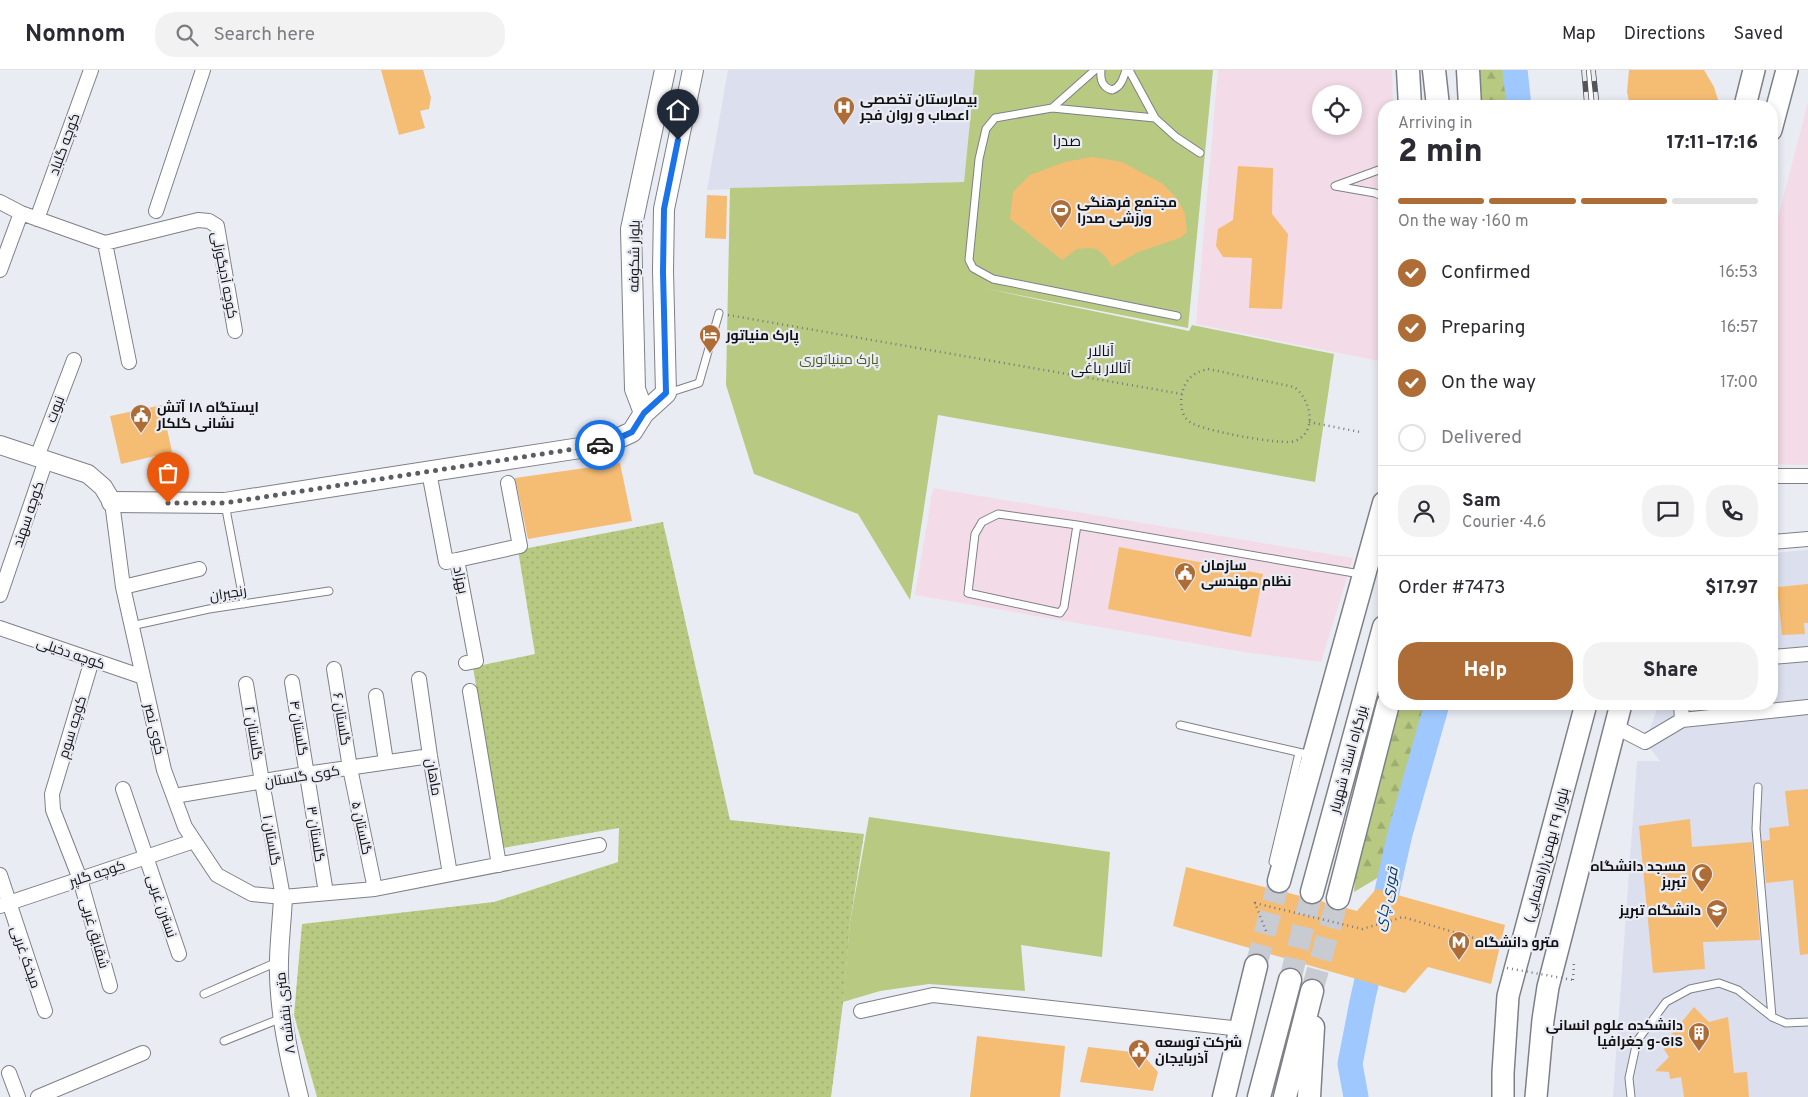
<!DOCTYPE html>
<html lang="en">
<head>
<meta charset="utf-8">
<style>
	body { margin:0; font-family:Overpass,Cairo,sans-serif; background:#f2f2f3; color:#2b2b33; height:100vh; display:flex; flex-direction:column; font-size:19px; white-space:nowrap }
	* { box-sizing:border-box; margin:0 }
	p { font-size:16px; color:#7c7c81 }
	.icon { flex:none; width:28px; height:28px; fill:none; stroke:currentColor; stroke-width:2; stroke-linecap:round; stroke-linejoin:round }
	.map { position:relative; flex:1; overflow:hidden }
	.sheet { position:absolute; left:1378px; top:30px; width:400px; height:610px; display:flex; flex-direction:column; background:#fff; border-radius:20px; box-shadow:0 2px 8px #0003 }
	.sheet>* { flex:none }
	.controls { position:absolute; left:1312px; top:15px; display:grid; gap:10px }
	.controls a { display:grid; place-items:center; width:50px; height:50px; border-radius:50%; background:#fff; box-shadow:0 2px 8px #0003; font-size:25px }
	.pin { position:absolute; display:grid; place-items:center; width:42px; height:42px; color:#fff; margin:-51px -21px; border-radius:50% 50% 50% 0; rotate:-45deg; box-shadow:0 0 5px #0007 }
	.pin .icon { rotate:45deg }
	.courier { position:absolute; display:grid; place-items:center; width:50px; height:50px; margin:-25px; border:4px solid #1a73e8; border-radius:50%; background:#fff; color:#222; box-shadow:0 1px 6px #0007 }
	.headline em { font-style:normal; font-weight:800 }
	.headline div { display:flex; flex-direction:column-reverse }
	.headline { display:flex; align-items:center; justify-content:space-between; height:85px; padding:0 20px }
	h1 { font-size:32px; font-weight:800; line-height:38px }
	.bar { display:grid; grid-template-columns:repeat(4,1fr); gap:8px 5px; align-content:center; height:60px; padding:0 20px }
	.bar i { height:6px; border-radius:4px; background:#e1e1e2 }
	.bar .on { background:#ae6d37 }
	.bar p { grid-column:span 4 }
	.line { display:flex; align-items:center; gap:12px; padding:0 20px; border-top:1px solid #e1e1e2 }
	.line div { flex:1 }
	.round { display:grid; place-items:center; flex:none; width:52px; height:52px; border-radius:20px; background:#f2f2f3 }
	ol { padding:0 20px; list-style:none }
	li { display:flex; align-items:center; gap:15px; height:55px }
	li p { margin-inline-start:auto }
	li .icon { padding:5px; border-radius:50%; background:#ae6d37; color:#fff; stroke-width:4 }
	li:last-child { color:#7c7c81 }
	li i { width:28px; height:28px; border:2px solid #e1e1e2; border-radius:50% }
	.cta { display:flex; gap:10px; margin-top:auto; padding:10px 20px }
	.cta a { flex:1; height:58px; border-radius:20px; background:#ae6d37; color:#fff; font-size:20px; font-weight:800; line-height:58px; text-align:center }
	.cta a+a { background:#f2f2f3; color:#2b2b33 }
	header { display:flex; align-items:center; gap:30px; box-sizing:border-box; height:70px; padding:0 25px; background:#fff; border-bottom:1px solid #e1e1e2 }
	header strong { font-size:24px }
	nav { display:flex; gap:28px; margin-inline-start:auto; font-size:18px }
	.search { width:350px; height:45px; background:#f2f2f3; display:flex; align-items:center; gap:12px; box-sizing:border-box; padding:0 18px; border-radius:20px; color:#7c7c81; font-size:19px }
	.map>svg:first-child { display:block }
</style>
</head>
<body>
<header>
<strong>Nomnom</strong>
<div class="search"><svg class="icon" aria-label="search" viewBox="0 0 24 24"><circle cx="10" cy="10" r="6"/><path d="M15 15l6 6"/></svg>Search here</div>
<nav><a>Map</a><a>Directions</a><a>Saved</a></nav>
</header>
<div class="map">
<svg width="1808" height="1027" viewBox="0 0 1808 1027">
	<defs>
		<pattern id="grass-dots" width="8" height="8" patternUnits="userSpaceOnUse" patternTransform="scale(1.25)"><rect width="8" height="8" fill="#b8c982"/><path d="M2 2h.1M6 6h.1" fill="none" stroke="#9dac6f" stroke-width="1.8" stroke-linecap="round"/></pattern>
		<pattern id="forest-firs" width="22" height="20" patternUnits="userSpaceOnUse" patternTransform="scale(1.25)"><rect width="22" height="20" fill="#b8c982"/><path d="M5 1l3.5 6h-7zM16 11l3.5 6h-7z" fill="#9dac6f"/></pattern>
	</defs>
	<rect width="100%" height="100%" fill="#eaecf4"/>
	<path fill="#f3dbe7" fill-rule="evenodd" d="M1218,0H1392L1393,36H1384V292L1196,254ZM1321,24H1354V56H1321Z
		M1808,32V395L1771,394V175Z
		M933,418L1353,488L1321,592L1244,582L915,525Z"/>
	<path fill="#dbdfee" d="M728,0H975L964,112L707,120Z
		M1808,480V1027H1613L1637,691H1660L1645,672L1658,637L1653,634H1771V483Z"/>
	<path fill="url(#grass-dots)" d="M663,452L730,750L864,764L850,852L844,925L831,1027H317L294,945L302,854L494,832L618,792L619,758L502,778L473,597L535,584L518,480Z"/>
	<path fill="url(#forest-firs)" d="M1476,0H1508L1512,36H1478Z
		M1397,634H1431L1384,804L1354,822L1357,787Z"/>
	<path fill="#b8c982" d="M975,0H1213L1188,258L983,218L1189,261L1192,255L1334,284L1315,412L938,345L910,530L858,444L754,404L726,315L730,118L964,112Z
		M869,747L1110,782L1102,887L1021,875L1025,921L929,914L880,921L843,932L850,852Z"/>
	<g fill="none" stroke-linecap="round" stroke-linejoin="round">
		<path stroke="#9ec8fe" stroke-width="25" d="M1515,0L1519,36
			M1356,1027L1350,994L1362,932L1400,764L1437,634"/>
	</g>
	<path fill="#f5bc74" d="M381,0H423L431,28L429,39L420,41L425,58L399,65Z
		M1629,0H1704L1714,17L1720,36H1630L1627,22Z
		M1092,87L1122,92L1163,114L1178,130L1185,144L1187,162L1180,168L1138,182L1112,197L1105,186L1097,179L1088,178L1077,179L1062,190L1010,149L1013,122L1030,105L1065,92Z
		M1238,96L1273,98L1272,144L1288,164L1282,239L1249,238L1252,188L1223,187L1216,176L1218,159L1233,150Z
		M707,125L727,126L726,169L705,168Z
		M162,335L172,382L121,394L110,346Z
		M620,393L632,451L528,469L515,408Z
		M1119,477L1263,504L1251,567L1108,539Z
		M1808,514V553H1804L1805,564L1782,565L1777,517Z
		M1808,719V884L1800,885L1793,810L1766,813L1762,771L1770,770L1769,758L1789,756L1785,721Z
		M1690,749L1692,777L1752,772L1760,870L1703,872L1705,899L1653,903L1639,756Z
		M1186,797L1268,818L1276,824L1285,822L1300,826L1303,832L1309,835L1316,834L1321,831L1326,833L1329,838L1335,841H1341L1346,838L1357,841L1376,819L1505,855L1491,914L1428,897L1405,923L1173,856Z
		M1694,937L1709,952L1728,947L1734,1003L1747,1002L1749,1027H1684L1681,1007L1670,1009L1669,1002L1655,1001L1669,987L1662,976Z
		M977,966L1065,976L1060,1027H970Z
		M1088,977L1141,983L1158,1002L1153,1021L1080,1012Z"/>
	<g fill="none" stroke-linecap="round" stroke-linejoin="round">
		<path stroke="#c9cbd2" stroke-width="22" stroke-dasharray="22 11" stroke-linecap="butt" d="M1256,896L1279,811
			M1290,910L1312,822
			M1312,921L1338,828"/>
		<g stroke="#7e8087" stroke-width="9">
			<path id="service" d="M1101,0C1100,10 1102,17 1112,20C1121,17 1123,9 1126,0
				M1129,0L1155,48L1176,67L1200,83
				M1588,0L1592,36
				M1052,38L1095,0
				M1155,48L1052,38L995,48L986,59L979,89L969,190L973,198L993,209L1177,246
				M1384,98L1335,116L1375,123L1384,127
				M668,323L699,313L719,243
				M225,434L244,534
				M1077,455L1064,537L1060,543L968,523L975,464L982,452L998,444L1077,455L1360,504
				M131,556L209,539L329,521
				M1180,655L1311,685
				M1758,717L1756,759L1772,947
				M1273,792L1299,683
				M204,924L277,892
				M224,971L282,948
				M1631,1027L1629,1008L1637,971L1666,932L1690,919L1719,913L1738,920L1772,947L1786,953L1808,952"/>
		</g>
		<g stroke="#7e8087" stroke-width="16">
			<path id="minor" d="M0,132L21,143L105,173L198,150L209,151L217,156L235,261
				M156,141L203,0
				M37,149L91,0
				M105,173L129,292
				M0,200L21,143
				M37,387L74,290
				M429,402L446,492L457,490L476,591L466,593
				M1771,406H1808
				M112,432L123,517L164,700L185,757L217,805L252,824L283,827L375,819L599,775
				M1771,472L1808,469
				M457,490L520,476L508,413
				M123,517L199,499
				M0,525L46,390
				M0,558L143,607
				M1771,587L1808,584
				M92,590L52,724L53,740L80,809L110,916
				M334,599L350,698L375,819
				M419,609L430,686L450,804
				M292,612L326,823
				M246,614L262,712L283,827
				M470,621L499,795
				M376,626L386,692
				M1681,634L1682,650
				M1616,657L1645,672L1682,650L1808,637
				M123,719L179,884
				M174,726L306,704L430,686
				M0,805L45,941
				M0,836L194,771
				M861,941L933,925L1241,959
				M9,1003L18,1027
				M38,1027L143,983"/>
		</g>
		<g stroke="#7e8087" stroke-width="20">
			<path id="tertiary" d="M0,375L88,404L103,417L112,432
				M283,827C282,853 278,879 279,905C280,946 289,987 299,1027"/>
		</g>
		<g stroke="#7e8087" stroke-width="22">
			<path id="secondary" d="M644,343L635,319L631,159L665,0
				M112,432L225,433L606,374L632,362L644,343L666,323L663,201L664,139L693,0"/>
		</g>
		<g stroke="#7e8087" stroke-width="24">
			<path id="primary" d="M1745,36L1754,0
				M1771,60L1787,0
				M1503,1027V1003L1508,926L1586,634
				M1536,1027L1543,950L1548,917L1621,634"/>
		</g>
		<g stroke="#7e8087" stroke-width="25">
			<path id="trunk" d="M1408,0L1410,36
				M1434,0L1438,36
				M1468,0L1470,36
				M1279,811L1384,433
				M1312,822L1384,557
				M1338,828L1388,634
				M1224,1027L1256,896
				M1259,1027L1290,910
				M1285,1027L1312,921
				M1309,1027L1313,957"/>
		</g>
		<path stroke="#76777c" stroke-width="2.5" stroke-dasharray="1 4" stroke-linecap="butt" d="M728,245L1182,324
			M1208,299L1294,317C1311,329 1318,362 1295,371C1284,376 1199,360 1190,352C1181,346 1180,333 1182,324C1185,309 1194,302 1208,299Z
			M1309,352L1360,362
			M1266,861L1255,833L1362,859L1403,847L1504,877
			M1573,910L1574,892"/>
		<use href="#service" stroke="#fff" stroke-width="7"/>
		<use href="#minor" stroke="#fff" stroke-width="14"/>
		<use href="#tertiary" stroke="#fff" stroke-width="18"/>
		<use href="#secondary" stroke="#fff" stroke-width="20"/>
		<use href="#primary" stroke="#fff" stroke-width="21"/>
		<use href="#trunk" stroke="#fff" stroke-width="22"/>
		<g stroke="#535358" stroke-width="5.5">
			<path id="rail" d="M1584,0L1587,36
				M1593,0L1597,36"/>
		</g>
		<use href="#rail" stroke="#eaecf4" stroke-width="4" stroke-dasharray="11" stroke-linecap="butt"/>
		<path stroke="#76777c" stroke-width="2.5" stroke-dasharray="1 4" stroke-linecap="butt" d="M1507,898L1573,910"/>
	</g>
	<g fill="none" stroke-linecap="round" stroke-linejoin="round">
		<path stroke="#5c5d62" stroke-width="5" stroke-dasharray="0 9" d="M168,433H225L600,375"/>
		<path stroke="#1a73e8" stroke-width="6" d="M600,375L606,374L632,362L644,343L666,323L663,202L664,139L678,70"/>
	</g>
	<defs>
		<g id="hospital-pin" transform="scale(1.125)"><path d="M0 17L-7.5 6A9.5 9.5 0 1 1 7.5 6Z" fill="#ae6d37" stroke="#eaecf4"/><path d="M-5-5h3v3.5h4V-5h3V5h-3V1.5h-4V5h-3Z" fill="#fff"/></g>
		<g id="stadium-pin" transform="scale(1.125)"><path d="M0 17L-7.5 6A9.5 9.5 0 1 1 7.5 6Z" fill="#ae6d37" stroke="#eaecf4"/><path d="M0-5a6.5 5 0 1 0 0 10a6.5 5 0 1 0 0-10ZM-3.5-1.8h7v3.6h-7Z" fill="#fff"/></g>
		<g id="hotel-pin" transform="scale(1.125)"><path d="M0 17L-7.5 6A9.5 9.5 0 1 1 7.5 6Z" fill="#ae6d37" stroke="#eaecf4"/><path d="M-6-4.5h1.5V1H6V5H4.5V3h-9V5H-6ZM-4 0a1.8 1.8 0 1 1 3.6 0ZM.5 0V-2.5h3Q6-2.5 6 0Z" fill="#fff"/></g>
		<g id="civic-pin" transform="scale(1.125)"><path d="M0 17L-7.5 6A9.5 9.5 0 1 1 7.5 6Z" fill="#ae6d37" stroke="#eaecf4"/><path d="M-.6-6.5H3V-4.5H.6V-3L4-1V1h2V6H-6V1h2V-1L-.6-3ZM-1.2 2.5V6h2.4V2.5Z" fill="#fff"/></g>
		<g id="mosque-pin" transform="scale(1.125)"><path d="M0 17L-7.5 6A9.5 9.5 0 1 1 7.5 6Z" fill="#ae6d37" stroke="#eaecf4"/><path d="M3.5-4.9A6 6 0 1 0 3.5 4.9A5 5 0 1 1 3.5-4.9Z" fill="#fff"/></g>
		<g id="university-pin" transform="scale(1.125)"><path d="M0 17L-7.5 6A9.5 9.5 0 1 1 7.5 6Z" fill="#ae6d37" stroke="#eaecf4"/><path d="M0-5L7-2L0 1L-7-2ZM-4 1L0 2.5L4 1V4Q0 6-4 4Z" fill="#fff"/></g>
		<g id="metro-pin" transform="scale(1.125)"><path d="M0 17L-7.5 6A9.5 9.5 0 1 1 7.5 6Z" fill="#ae6d37" stroke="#eaecf4"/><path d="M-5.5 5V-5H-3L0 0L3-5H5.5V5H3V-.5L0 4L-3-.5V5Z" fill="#fff"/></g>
		<g id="building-pin" transform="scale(1.125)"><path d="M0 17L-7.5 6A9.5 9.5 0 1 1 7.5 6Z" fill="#ae6d37" stroke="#eaecf4"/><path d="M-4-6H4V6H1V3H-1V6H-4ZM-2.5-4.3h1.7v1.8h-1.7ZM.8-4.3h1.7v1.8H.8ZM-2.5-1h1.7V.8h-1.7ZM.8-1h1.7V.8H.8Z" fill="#fff"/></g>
	</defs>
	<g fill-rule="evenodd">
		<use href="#hospital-pin" x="844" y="37"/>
		<use href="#stadium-pin" x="1061" y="140"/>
		<use href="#hotel-pin" x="710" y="265"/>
		<use href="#civic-pin" x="141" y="345"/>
		<use href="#civic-pin" x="1185" y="503"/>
		<use href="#mosque-pin" x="1702" y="804"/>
		<use href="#university-pin" x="1717" y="840"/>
		<use href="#metro-pin" x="1459" y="872"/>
		<use href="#building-pin" x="1699" y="963"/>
		<use href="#civic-pin" x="1139" y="980"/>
	</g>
	<g text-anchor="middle" stroke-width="4.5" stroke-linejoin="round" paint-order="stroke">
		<g font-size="14" font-weight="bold" fill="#101013" stroke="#eaecf4" text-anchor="start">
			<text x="860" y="34">بیمارستان تخصصی<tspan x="860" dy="16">اعصاب و روان فجر</tspan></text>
			<text x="1077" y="137">مجتمع فرهنگی<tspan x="1077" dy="16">ورزشی صدرا</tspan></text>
			<text x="726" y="270">پارک منیاتور</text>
			<text x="157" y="342">ایستگاه ۱۸ آتش<tspan x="157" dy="16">نشانی گلکار</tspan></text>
			<text x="1201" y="500">سازمان<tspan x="1201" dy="16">نظام مهندسی</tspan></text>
			<text x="1686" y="801" text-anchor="end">مسجد دانشگاه<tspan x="1686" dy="16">تبربز</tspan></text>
			<text x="1701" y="845" text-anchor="end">دانشگاه تبریز</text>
			<text x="1475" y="877">مترو دانشگاه</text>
			<text x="1683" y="960" text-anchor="end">دانشکده علوم انسانی<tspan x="1683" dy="16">و جغرافیا-GIS</tspan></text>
			<text x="1155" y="977">شرکت توسعه<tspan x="1155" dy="16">آذربایجان</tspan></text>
		</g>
		<g font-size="14" fill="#101013" stroke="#eaecf4">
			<text transform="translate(64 74) rotate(-70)" y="5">کوچه گلباد</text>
			<text transform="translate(634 186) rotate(-89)" y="5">بلوار شکوفه</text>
			<text transform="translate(225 205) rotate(79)" y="5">کوچه آدیگوزلی</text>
			<text transform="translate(55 339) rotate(-69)" y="5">نبوت</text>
			<text transform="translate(28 444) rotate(-71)" y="5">کوچه سهند</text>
			<text transform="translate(461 510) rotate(78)" y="5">بهزاد</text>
			<text transform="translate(228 523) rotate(-9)" y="5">رنجبران</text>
			<text transform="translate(71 583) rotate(19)" y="5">کوچه دخیلی</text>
			<text transform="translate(342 649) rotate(81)" y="5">گلستان ۶</text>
			<text transform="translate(72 657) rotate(-73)" y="5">کوچه سوم</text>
			<text transform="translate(299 658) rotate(81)" y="5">گلستان ۴</text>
			<text transform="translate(155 659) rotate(77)" y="5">کوی نصر</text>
			<text transform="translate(254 663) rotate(81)" y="5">گلستان ۲</text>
			<text transform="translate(1348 689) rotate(-75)" y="5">بزرگراه استاد شهریار</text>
			<text transform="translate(302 706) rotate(-9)" y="5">کوی گلستان</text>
			<text transform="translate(434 707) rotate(80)" y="5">ماهان</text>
			<text transform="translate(362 758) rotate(78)" y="5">گلستان ۵</text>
			<text transform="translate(316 764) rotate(81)" y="5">گلستان ۳</text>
			<text transform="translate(272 770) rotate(80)" y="5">گلستان ۱</text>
			<text transform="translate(1546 785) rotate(-75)" y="5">بلوار ٢٩ بهمن(راهنمایی)</text>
			<text transform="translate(97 803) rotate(-18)" y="5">کوچه گلپر</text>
			<text transform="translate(162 836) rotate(71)" y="5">نسترن غربی</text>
			<text transform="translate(95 863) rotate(74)" y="5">شقایق غربی</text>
			<text transform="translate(26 887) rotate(71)" y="5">میخک غربی</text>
			<text transform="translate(285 943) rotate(-97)" y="5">۸ متری بنفشه</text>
		</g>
		<g font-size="14" fill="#505c21" stroke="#eaecf4">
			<text x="839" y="294">پارک مینیاتوری</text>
		</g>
		<g font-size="15" fill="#101013" stroke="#eaecf4">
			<text x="1067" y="76">صدرا</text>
			<text x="1101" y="286">آنالار<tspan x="1101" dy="17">آتالار باغی</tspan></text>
		</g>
		<g font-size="15" font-style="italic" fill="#013973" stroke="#eaecf4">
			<text transform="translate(1386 829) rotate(-77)" y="5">قوری چای</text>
		</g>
	</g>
</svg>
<div class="controls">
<a><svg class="icon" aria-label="locate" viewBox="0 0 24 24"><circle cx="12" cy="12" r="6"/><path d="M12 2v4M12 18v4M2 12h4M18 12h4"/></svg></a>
</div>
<div class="pin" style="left:168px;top:433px;background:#ea580c"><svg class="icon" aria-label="bag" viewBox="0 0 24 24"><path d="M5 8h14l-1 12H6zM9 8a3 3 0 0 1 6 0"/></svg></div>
<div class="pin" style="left:678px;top:70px;background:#1f2937"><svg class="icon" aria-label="home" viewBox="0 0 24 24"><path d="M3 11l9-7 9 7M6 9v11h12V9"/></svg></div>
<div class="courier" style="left:600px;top:375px"><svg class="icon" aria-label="car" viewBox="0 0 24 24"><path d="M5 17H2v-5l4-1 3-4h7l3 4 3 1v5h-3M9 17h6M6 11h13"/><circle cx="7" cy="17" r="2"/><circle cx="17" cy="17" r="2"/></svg></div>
<section class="sheet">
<div class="headline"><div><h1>2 min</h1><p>Arriving in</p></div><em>17:11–17:16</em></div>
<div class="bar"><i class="on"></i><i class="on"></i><i class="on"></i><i></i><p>On the way · 160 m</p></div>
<ol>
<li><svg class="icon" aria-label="check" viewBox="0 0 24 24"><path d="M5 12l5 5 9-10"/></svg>Confirmed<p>16:53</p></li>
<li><svg class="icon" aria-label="check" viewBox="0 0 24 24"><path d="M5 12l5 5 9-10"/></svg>Preparing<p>16:57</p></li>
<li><svg class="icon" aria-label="check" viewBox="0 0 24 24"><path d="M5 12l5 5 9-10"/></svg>On the way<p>17:00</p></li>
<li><i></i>Delivered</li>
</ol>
<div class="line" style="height:90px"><a class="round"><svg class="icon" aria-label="person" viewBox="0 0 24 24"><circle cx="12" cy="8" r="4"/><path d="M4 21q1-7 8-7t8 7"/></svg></a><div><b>Sam</b><p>Courier · 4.6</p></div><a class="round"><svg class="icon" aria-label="chat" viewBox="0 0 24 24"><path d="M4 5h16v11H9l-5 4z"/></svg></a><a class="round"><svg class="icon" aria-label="phone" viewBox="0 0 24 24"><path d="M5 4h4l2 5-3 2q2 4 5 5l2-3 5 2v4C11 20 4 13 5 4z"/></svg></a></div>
<div class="line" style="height:65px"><div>Order #7473</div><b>$17.97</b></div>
<div class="cta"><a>Help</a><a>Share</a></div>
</section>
</div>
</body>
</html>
